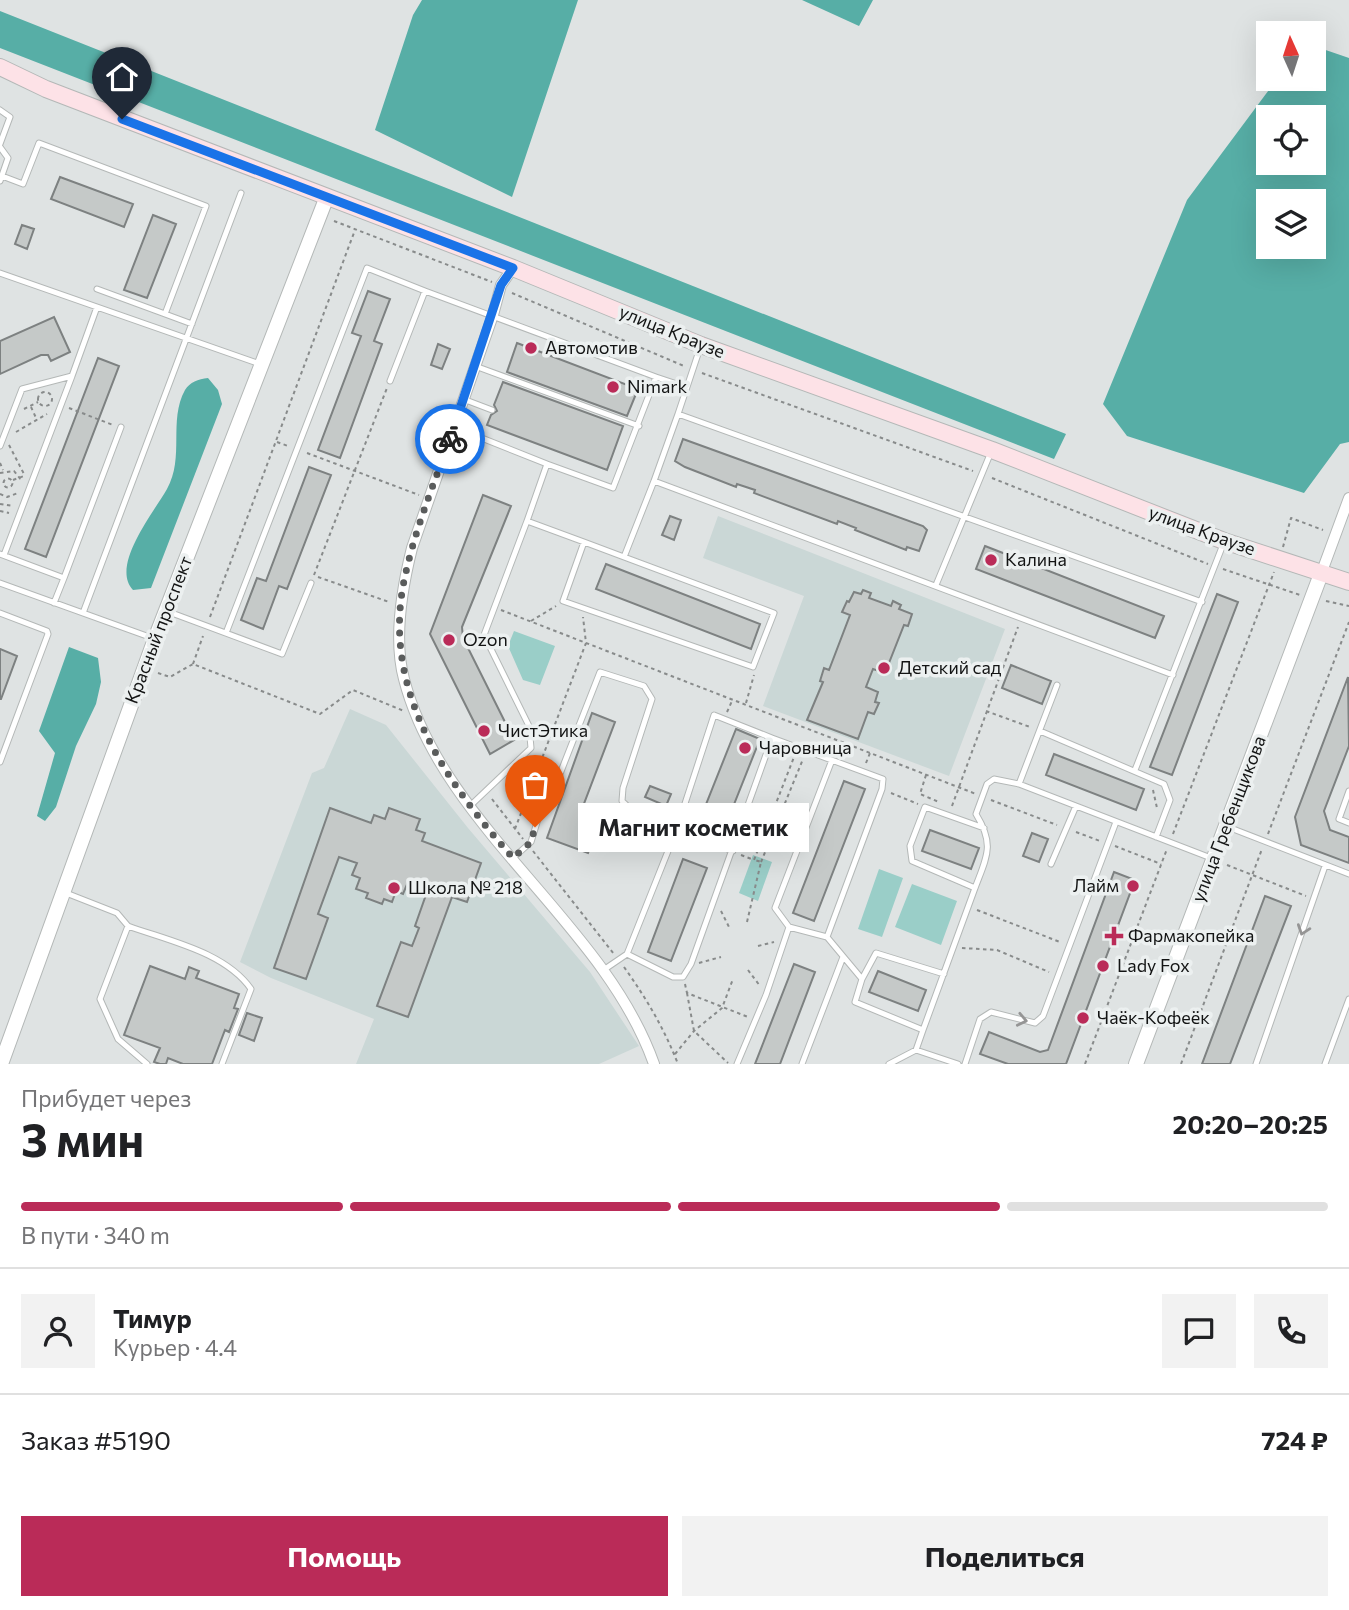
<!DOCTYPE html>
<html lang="ru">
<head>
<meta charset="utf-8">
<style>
	body { margin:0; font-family:Commissioner,sans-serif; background:#f2f2f2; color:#202124; height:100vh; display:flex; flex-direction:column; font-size:26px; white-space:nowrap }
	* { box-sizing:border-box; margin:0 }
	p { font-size:23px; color:#757577 }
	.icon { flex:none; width:38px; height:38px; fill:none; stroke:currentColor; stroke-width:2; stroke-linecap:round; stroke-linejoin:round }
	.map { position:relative; height:1064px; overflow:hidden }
	.panel { display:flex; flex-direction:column; background:#fff; flex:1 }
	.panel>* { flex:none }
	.needle { width:46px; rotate:357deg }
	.tools { position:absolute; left:1256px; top:21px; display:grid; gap:14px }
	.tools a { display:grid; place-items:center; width:70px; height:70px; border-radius:0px; background:#fff; box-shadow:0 7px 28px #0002; font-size:35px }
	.pin { position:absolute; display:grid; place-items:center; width:60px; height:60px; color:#fff; margin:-72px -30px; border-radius:50% 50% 50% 0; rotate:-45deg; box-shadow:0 0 7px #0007 }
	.pin .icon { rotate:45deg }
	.courier { position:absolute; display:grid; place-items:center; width:70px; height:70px; margin:-35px; border:5px solid #1a73e8; border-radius:50%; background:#fff; color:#222; box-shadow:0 2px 9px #0007 }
	.bubble { position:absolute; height:49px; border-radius:0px; background:#fff; box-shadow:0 7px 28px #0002; font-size:23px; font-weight:700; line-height:49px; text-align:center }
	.overview em { font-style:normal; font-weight:700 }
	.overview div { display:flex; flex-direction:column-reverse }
	.overview { display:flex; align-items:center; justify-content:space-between; height:119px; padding:0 21px }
	h1 { font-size:46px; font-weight:700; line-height:52px }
	.bar { display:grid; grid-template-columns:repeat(4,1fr); gap:10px 7px; align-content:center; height:84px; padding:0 21px }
	.bar i { height:9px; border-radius:5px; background:#e0e0e0 }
	.bar .active { background:#ba2b58 }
	.bar p { grid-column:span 4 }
	.line { display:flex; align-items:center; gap:18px; padding:0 21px; border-top:2px solid #e0e0e0 }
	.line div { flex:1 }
	.round { display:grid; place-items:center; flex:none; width:74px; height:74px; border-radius:0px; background:#f2f2f2 }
	.cta { display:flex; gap:14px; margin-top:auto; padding:14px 21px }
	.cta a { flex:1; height:80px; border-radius:0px; background:#ba2b58; color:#fff; font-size:28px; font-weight:700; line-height:80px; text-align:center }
	.cta a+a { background:#f2f2f2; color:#202124 }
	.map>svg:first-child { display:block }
</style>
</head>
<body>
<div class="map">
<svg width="1349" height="1064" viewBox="0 0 1349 1064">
	<rect width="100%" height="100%" fill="#dfe3e3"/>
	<path fill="#cad7d6" d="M718,516L1005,629L949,776L763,706L804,596L703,558Z
		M350,709L386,725L468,828L590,972L639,1046L599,1064H356L374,1019L271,978L240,962L312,773L324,768Z"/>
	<path fill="#9acec8" d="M514,631L555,646L540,685L523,680L508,646Z
		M753,855L772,862L758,901L739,893Z
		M879,869L903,878L882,937L858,929Z
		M912,884L957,901L941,945L895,927Z"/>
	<path fill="#57aea6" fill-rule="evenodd" d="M422,0H578L512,197L375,130L413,15Z
		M802,0H873L859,26Z
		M0,11L1066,434L1054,459L0,48Z
		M1314,46L1349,58V442L1340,444L1304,493L1127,436L1103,404L1187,200L1277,79H1314ZM1269,117H1314V163H1269ZM1269,201H1314V247H1269Z
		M208,378L218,390L222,404L151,588L133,590C110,566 154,512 167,489C185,457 168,421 185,390C190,382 198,379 208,378Z
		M69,647L98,658L101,682L96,704L76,746L56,807L45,821L37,816L55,753L39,731Z"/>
	<path fill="#c5c9c8" stroke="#7d8181" stroke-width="2" d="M60,177L133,204L124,227L51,199Z
		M153,215L176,224L147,298L124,290Z
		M22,225L34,229L27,249L15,244Z
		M368,291L390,299L374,341L382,344L340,458L318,450L361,336L352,333Z
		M54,317L70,352L51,361L48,355H41L0,374V341Z
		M517,343L638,389L627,416L507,372Z
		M438,344L450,349L442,369L431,365Z
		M98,358L119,366L46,557L25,549Z
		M503,382L623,426L607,470L487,425L491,415L497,411L494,405Z
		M683,439L923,526L927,530L919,551L907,547L906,550L855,530L856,528L838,521L837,524L754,493L755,490L737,484L736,487L685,467L675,461Z
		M309,467L331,475L287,589L279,586L263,629L241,620L257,578L266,581Z
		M483,495L511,506L462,627L463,638L514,740L490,754L430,634Z
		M670,516L681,520L674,540L662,535Z
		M985,546L1164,616L1155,638L976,569Z
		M606,564L760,624L751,649L596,589Z
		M863,590L871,593L869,598L891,606L893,601L901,605L899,609L912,614L908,626L904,625L885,673L873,669L866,687L878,692L875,702L879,703L874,714L868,712L858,739L807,720L823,682L820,681L824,668L829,670L850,615L842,612L847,601L849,602L854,592L861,594Z
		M1217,594L1238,602L1172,775L1150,767Z
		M0,649L17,656L1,699H0Z
		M1011,665L1051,681L1042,704L1002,688Z
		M1348,677L1349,746L1324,811L1330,830L1349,837V863L1301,845L1295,817Z
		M592,713L615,722L582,809L602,816L588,853L547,838Z
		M736,729L760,739L723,832L699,822Z
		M1054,754L1144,789L1136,810L1046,775Z
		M844,781L865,789L814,921L793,913Z
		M650,786L671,794L666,806L645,797Z
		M330,808L371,823L374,815L385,819L389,808L420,819L416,830L425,833L422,841L481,863L467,902L452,897L408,1017L377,1006L401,942L412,946L419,928L415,926L428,889L408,882L403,894L396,891L392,902L384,899L382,904L366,898L368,893L356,889L360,878L352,875L357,863L339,857L318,914L328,918L306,979L274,968Z
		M930,830L979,848L971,869L922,851Z
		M1032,833L1048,839L1039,862L1023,856Z
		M683,859L707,868L671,961L648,952Z
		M1114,872L1135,880L1066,1064H1008L980,1054L989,1032L1040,1052L1048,1050Z
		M1265,896L1291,906L1230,1064H1202Z
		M794,964L815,972L780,1064H755Z
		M150,966L185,979L189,967L199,971L196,978L239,994L234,1008L238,1009L229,1032L225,1030L212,1064H183L168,1058L166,1064H160L154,1062L160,1048L124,1035Z
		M878,971L926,990L918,1011L869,992Z
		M247,1013L262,1018L254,1041L239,1035Z"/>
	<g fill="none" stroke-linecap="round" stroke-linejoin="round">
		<g stroke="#b4b8b7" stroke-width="7">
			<path id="service" d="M0,110L10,117L0,144
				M0,147L8,158L0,181
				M2,176L23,184L39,143L206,206L165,314L192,324
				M0,273L260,364
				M97,289L165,314
				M700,348L678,414L1202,602
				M475,366L639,426
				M390,381L425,291L656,377
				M463,399L492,410
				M678,414L654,481L1173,675
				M454,427L547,464
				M0,446L22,389L72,376L97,307
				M584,542L527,521L547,464L613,488L656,377L686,387
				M0,554L64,578L54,603
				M4,555L72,376
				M624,557L584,542L563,601L753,667L774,613L624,557L654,481
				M64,578L121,427
				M0,583L155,639
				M936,585L991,452
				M169,612L282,654L311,583
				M0,613L47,631L48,634L0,762
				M83,613L241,193
				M226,633L367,268L425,291
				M1057,685L1019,784L1211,858
				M1040,731L1164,784L1170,800L1156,837
				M772,738L883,779L882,789L827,937
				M1135,770L1224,542
				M1349,791L1339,819L1349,823
				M471,805L531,748L529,726L484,635L527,521
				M1228,827L1349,874
				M984,828L925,807L910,846L912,861L975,888C987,856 995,845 976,814L987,784L994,779L1019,784
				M513,858L531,842L542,806L558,779L600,672L644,686L652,699L623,788L622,801L639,817L733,851
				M1051,864L1076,806
				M66,893L117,913L128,926
				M789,927L775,908L832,760
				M602,971L627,954L676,831L714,715L772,738L691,964L683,977H673L627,954
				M862,979L876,953L944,974
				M923,1030L975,888
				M147,1064L118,1039L100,999L128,926C169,941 225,952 251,989L222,1064
				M737,1064L766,995L789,927L827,937L862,979L855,1002L923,1030L916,1050
				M802,1064L843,957
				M889,1064L916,1050L958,1064
				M965,1064L980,1019L991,1012L1035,1023L1043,1016L1116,822
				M1256,1064L1325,866
				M1325,1064L1349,999"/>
		</g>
		<g stroke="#b4b8b7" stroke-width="12">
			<path id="minor" d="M513,268L501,285L493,315L412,548C402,588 393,638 404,679C442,827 604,922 654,1064
				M1321,574L1349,498"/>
		</g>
		<g stroke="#b4b8b7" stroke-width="16">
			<path id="tertiary" d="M1,1064L155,639L326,199
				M1136,1064L1321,574"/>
		</g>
		<g stroke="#b4b8b7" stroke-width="18">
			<path id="secondary" d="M0,67L46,89L513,268L701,345L992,450L1224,541L1349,582"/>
		</g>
		<path stroke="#888b8b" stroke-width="2" stroke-dasharray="3.5 3.5" stroke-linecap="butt" d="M334,221L492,282
			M512,293L684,366
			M702,373L973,471
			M38 399a7 7 0 1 1 14 0a7 7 0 1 1-14 0Z
			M31,407L37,420
			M69,408L113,425
			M24,409L38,402
			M16,432L47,414
			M277,442L288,446
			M9,445L24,474
			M307,453L419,495
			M0,463L3,470
			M0,473L14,471L22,481
			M992,478L1208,564
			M3.5 483a4.5 4.5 0 1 1 9 0a4.5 4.5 0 1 1-9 0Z
			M13,480L24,476
			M0,494L7,497L18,493
			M0,504L13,506
			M0,511L9,513
			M1283,547L1291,518L1323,530
			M1223,569L1300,595
			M314,575L387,388
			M318,577L389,602
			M1326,601L1349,606
			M501,610L976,794
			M210,617L355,230
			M531,621L556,606
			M193,664L203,636
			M158,673L170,677L193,664L320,714L353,690L404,711
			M746,703L754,675
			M986,711L1030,727
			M727,712L732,701
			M866,763L870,753
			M926,775L920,794L939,802
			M1153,790L1157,808
			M891,793L918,804
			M492,799L523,839
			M991,800L1057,825
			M952,806L1018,627
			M515,829L586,643L583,617
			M1076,832L1100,841
			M1173,834L1274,572
			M1268,834L1349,622
			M1115,846L1161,864
			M533,851L614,954
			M741,855L754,860L794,757
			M761,862L803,759
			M1227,865L1306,896
			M977,910L1060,942
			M721,911L730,929
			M747,922L761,862L755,860
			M758,946L774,942
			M962,948L997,950L1049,972
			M699,963L721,957
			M624,967C646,998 664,1028 678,1064
			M748,970L760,986
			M685,984L687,993L748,1017
			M687,993L694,1031L728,1063
			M675,1054L694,1031L722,1008L733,979
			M1085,1064L1167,849
			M1181,1064L1262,849"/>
		<use href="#service" stroke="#fff" stroke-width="5"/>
		<use href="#minor" stroke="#fff" stroke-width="10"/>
		<use href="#tertiary" stroke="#fff" stroke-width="14"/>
		<use href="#secondary" stroke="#fde2e7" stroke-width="16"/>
	</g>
	<defs><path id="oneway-chevron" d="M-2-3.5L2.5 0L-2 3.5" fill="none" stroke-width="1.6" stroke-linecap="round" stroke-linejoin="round" transform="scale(1.75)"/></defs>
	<g stroke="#959595">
		<use href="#oneway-chevron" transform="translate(1303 930) rotate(109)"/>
		<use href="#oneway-chevron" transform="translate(1022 1020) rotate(12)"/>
	</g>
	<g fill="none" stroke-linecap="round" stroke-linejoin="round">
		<path stroke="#5a5c5c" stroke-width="7" stroke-dasharray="0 12.6" d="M450,439C433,486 414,532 404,581C382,689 444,780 513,858L531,842L535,827"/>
		<path stroke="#1a73e8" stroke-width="9" d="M122,119L513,268L501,285L450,439"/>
	</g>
	<g fill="#ba2b58" stroke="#ecf0f0" stroke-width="2.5">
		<circle cx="531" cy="348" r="7"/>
		<circle cx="613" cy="387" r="7"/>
		<circle cx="991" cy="560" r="7"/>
		<circle cx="449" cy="640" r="7"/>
		<circle cx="884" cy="668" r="7"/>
		<circle cx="484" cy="731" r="7"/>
		<circle cx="745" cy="748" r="7"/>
		<circle cx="1133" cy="886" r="7"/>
		<circle cx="394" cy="888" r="7"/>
		<path d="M1110.5 925.5h7v7h7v7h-7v7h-7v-7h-7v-7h7z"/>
		<circle cx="1103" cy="966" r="7"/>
		<circle cx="1083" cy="1018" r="7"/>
	</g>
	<g text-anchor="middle" stroke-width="7" stroke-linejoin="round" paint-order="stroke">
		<g font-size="18" fill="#131414" stroke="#ecf0f0">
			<text transform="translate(672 332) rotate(22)" y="6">улица Краузе</text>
			<text transform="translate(1202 531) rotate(20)" y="6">улица Краузе</text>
			<text transform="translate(159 630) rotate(-69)" y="6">Красный проспект</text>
			<text transform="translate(1229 819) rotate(-69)" y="6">улица Гребенщикова</text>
		</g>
		<g font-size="18" fill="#131414" stroke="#ecf0f0" text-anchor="start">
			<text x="545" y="354">Автомотив</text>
			<text x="627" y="393">Nimark</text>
			<text x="1005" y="566">Калина</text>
			<text x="463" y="646">Ozon</text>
			<text x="898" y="674">Детский сад</text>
			<text x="498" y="737">ЧистЭтика</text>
			<text x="759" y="754">Чаровница</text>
			<text x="1119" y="892" text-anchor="end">Лайм</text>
			<text x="408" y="894">Школа № 218</text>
			<text x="1128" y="942">Фармакопейка</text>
			<text x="1117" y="972">Lady Fox</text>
			<text x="1097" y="1024">Чаёк-Кофеёк</text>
		</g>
	</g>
</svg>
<div class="tools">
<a><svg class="needle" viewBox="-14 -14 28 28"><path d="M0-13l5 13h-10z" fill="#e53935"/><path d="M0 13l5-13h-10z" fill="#757577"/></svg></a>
<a><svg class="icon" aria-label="locate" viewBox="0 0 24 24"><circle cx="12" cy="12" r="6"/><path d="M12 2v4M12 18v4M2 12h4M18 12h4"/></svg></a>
<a><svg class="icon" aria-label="layers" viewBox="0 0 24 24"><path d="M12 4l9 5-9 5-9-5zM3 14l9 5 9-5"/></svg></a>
</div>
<div class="pin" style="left:535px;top:827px;background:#ea580c"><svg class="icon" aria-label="bag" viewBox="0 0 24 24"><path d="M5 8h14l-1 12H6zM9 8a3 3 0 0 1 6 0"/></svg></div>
<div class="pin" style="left:122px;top:119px;background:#1f2937"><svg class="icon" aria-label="home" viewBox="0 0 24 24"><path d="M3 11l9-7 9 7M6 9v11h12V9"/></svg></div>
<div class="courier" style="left:450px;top:439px"><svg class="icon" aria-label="bike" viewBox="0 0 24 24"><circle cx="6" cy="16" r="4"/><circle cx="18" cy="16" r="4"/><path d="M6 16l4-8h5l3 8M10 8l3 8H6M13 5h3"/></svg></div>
<div class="bubble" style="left:578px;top:803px;width:231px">Магнит косметик</div>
</div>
<section class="panel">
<div class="overview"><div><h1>3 мин</h1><p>Прибудет через</p></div><em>20:20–20:25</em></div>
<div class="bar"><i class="active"></i><i class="active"></i><i class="active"></i><i></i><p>В пути · 340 m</p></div>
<div class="line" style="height:126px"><a class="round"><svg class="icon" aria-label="person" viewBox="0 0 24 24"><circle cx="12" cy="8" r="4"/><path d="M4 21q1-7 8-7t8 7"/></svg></a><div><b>Тимур</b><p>Курьер · 4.4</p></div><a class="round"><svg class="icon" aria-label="chat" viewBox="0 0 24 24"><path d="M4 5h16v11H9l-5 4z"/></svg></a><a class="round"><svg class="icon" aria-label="phone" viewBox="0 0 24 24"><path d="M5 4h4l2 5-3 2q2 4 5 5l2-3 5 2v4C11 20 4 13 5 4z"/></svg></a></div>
<div class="line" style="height:91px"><div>Заказ #5190</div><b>724 ₽</b></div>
<div class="cta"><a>Помощь</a><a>Поделиться</a></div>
</section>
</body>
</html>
